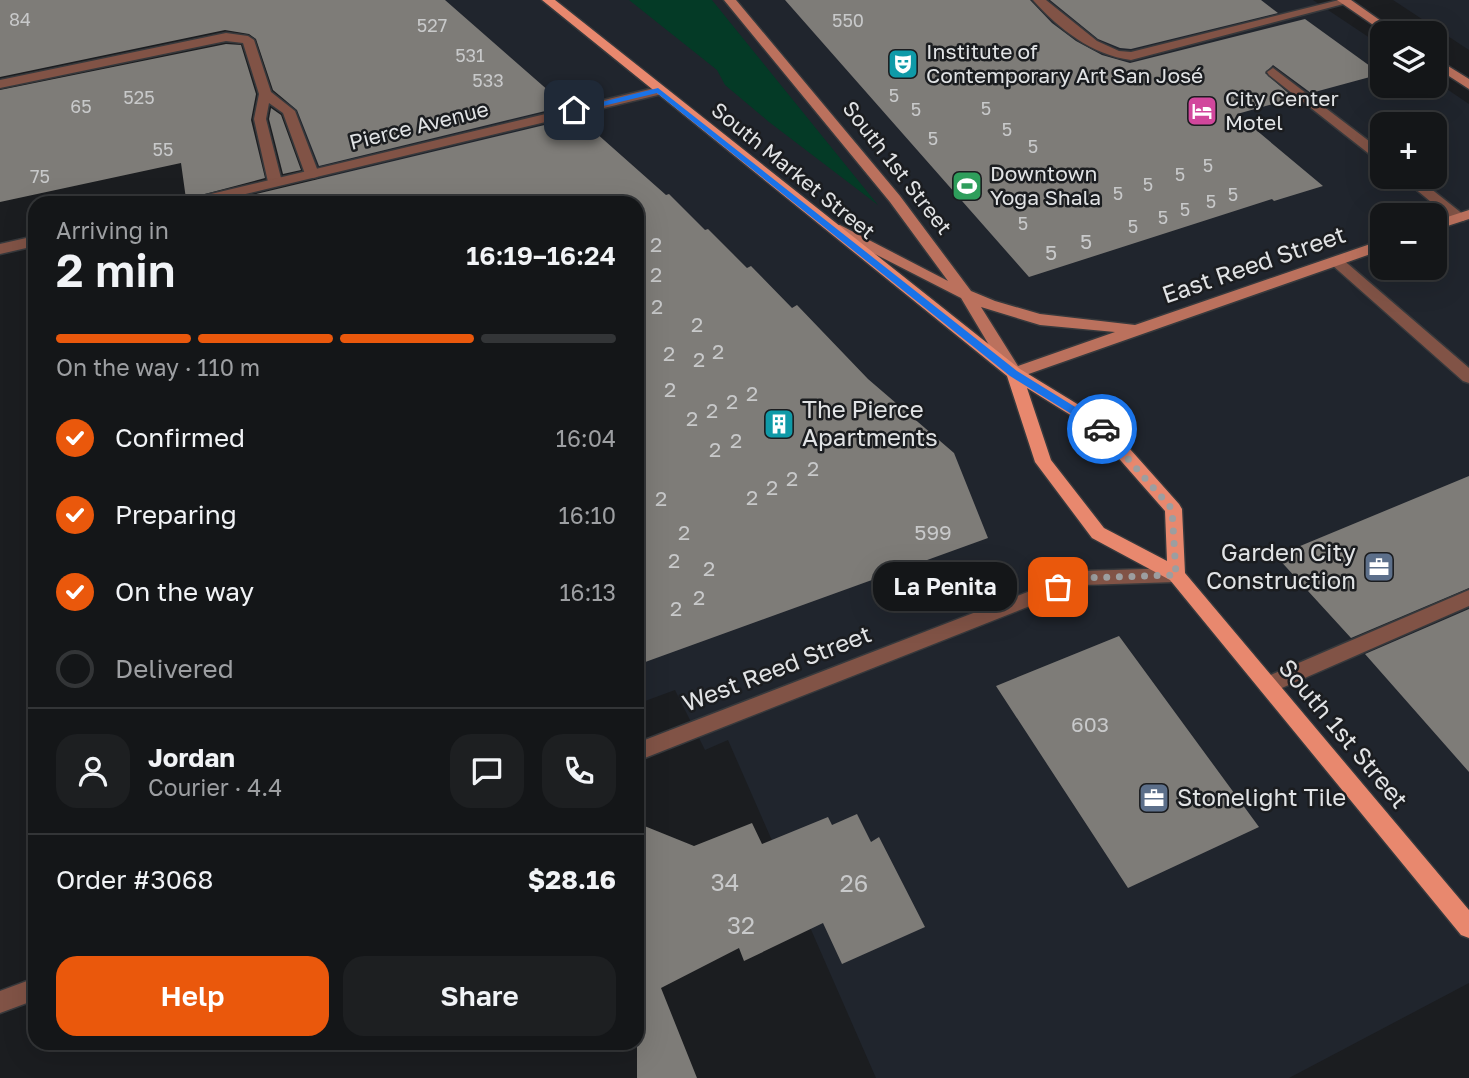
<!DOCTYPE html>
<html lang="en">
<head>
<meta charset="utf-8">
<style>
	body { margin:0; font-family:"Golos Text",sans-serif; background:#1d1f21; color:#f1f3f6; height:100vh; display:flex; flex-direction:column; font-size:26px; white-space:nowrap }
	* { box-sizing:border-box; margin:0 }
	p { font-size:23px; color:#9d9fa2 }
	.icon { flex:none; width:38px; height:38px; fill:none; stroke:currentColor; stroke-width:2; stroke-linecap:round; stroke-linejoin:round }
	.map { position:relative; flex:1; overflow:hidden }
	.panel { position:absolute; left:28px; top:196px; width:616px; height:854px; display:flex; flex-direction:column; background:#141618; border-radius:21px; box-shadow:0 7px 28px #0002,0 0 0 2px #333537 }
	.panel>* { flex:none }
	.fabs { position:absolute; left:1370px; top:21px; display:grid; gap:14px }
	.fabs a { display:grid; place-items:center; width:77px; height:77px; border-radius:14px; background:#141618; box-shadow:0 7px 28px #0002,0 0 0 2px #333537; font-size:35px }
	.pin { position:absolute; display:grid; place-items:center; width:60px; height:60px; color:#fff; margin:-30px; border-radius:14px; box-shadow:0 4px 10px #0006 }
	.courier { position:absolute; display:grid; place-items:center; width:70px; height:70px; margin:-35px; border:5px solid #1a73e8; border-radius:50%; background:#fff; color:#222; box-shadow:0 2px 9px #0007 }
	.bubble { position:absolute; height:49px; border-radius:21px; background:#141618; box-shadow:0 7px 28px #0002,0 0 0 2px #333537; font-size:23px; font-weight:600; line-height:49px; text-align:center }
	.overview em { font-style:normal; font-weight:600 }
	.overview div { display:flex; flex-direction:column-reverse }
	.overview { display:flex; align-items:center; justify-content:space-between; height:119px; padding:0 28px }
	h1 { font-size:46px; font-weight:600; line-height:52px }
	.bar { display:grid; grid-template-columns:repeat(4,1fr); gap:10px 7px; align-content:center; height:84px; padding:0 28px }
	.bar i { height:9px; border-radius:5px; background:#333537 }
	.bar .active { background:#ea580c }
	.bar p { grid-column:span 4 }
	.line { display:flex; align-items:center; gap:18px; padding:0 28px; border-top:2px solid #333537 }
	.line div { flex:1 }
	.round { display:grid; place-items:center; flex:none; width:74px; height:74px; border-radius:21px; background:#1d1f21 }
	ol { padding:0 28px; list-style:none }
	li { display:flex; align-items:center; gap:21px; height:77px }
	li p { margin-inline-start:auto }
	li .icon { padding:7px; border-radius:50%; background:#ea580c; color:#fff; stroke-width:4 }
	li:last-child { color:#9d9fa2 }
	li i { width:38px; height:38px; border:4px solid #333537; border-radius:50% }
	.action { display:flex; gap:14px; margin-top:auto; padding:14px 28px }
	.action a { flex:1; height:80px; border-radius:21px; background:#ea580c; color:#fff; font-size:28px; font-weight:600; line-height:80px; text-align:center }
	.action a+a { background:#1d1f21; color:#f1f3f6 }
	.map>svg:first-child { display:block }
</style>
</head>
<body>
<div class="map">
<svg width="1469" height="1078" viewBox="0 0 1469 1078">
	<rect width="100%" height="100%" fill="#1b1d20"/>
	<path fill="#20252d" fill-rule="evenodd" d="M136,0H1313L1382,46V86H1435V81L1469,104V983L1289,1078H876L728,740L705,750L675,690L637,704V203L321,190L249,8ZM1382,124H1435V177H1382ZM1382,215H1435V268H1382Z
		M1393,0H1469V50Z"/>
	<path fill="#043a26" d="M629,0H712L878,205L769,122L725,85L717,70Z"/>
	<path fill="#7e7c78" d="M0,0H445L566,106L319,166L297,110L273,90L256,39L249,34L225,30L0,77Z
		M785,0H1030L1052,23L1076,41L1102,55L1130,63L1305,19L1381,74L1311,93L1273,65L1265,73L1294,98L1237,114L1323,186L1274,201L1272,199L1029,277Z
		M1050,0H1261L1278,13L1131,49L1120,48L1098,39Z
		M226,44L241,45L256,94L251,120L265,178L186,199L181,163L0,202V90Z
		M271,108L281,115L301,170L283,174L269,119Z
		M578,117L666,195L669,194L705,230L708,229L747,268L751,266L792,308L797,305L868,379L954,453L988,538L637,665V203H219Z
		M1469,476V588L1351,638L1276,556Z
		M1469,609V772L1365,654Z
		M1119,636L1259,827L1128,888L996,686Z
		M857,814L871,842L879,837L925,927L842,964L823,923L744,961L739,948L661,988L697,1078H637V823L694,846L752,823L762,844L828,817L832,825Z"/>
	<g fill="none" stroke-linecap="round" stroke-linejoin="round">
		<g stroke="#37393c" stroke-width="3">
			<path id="lane" d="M1033,0H1046L1097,41L1119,51L1131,52L1339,0L1351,2L1131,60C1092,55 1059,29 1033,0Z
				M226,33L248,36L254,40L271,92L295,111L319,174L317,177L312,178L305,174L283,113L269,103L266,119L282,182L275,186L268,182L254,119L259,94L243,43L226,41L0,88V80Z
				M1273,68L1382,151V161L1377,160L1269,75L1267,72Z
				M1401,177H1416L1464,215V221H1454Z
				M1336,256L1341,258L1469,368V383L1463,381L1331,264L1329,261Z
				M1469,590V606L1275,691L1268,693L1261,691L1258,685L1261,679Z"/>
		</g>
		<g stroke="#37393c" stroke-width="3">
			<path id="street" d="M658,87L662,88V94L208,203H183L190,199Z
				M35,236V246L0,254V244Z
				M1176,568L1182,570L1185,575L1182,580L1176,582L1083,585L637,761V743L1082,571Z
				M35,978V1000L0,1013V991Z"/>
		</g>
		<g stroke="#37393c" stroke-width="3">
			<path id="secondary" d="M724,0H736L900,196L971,291L995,301L1040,314L1135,325L1382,240V250L1020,377H1008L961,298L830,231V225H840L948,281L890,202ZM981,307L1040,325L1115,332L1018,366Z
				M1337,0H1351L1398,33H1385Z
				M1435,58L1469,79V89L1435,67Z
				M1469,210V219L1435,230V221Z"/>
		</g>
		<g stroke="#37393c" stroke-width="3">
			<path id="primary" d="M542,0H555L1020,369L1105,421L1179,504L1182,509L1185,573L1469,910V938L1461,935L1170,580L1092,538L1035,462L1007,376ZM1027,388L1093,429L1165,511L1167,561L1104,528L1051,460Z"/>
		</g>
		<use href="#lane" fill="#815346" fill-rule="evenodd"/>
		<use href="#street" fill="#815346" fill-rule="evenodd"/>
		<use href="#secondary" fill="#bb715d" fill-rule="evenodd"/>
		<use href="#primary" fill="#e8886e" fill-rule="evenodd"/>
	</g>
	<path fill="#1a73e8" d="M658,88L1017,371L1106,426V431H1099L1010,376L657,93L574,113L570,110Z"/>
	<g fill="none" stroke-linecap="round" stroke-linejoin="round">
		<path stroke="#9c9ea0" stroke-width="7" stroke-dasharray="0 12.6" d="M1058,587L1082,578L1176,575L1172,509L1102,429"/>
	</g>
	<defs>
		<g id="theatre-square" transform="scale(1.575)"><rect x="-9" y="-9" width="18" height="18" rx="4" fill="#0f9aa8" stroke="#1b1d20"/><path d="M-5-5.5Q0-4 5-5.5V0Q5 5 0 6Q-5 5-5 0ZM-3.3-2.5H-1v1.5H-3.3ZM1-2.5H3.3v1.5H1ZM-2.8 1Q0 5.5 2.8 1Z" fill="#fff"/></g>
		<g id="hotel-square" transform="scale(1.575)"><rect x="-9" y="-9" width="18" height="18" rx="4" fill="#d1479c" stroke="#1b1d20"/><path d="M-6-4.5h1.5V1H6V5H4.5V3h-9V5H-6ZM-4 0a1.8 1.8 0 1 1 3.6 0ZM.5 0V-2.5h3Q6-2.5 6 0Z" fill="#fff"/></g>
		<g id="stadium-square" transform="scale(1.575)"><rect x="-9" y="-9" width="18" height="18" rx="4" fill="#2e9e5b" stroke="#1b1d20"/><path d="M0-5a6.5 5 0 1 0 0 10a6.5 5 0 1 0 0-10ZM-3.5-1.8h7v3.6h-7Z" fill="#fff"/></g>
		<g id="building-square" transform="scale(1.575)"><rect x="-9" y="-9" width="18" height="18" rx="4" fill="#0f9aa8" stroke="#1b1d20"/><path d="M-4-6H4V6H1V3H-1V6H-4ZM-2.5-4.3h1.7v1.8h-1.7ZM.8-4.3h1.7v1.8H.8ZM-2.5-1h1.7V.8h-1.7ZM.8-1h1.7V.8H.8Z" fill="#fff"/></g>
		<g id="office-square" transform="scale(1.575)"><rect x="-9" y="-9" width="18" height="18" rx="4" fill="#5c6f8a" stroke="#1b1d20"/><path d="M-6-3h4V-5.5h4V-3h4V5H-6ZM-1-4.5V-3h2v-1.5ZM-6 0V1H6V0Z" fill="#fff"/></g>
	</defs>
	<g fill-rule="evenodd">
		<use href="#theatre-square" x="903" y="64"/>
		<use href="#hotel-square" x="1202" y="111"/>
		<use href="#stadium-square" x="967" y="186"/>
		<use href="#building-square" x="779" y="424"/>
		<use href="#office-square" x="1379" y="567"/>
		<use href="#office-square" x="1154" y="798"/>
	</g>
	<g text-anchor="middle" stroke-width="5" stroke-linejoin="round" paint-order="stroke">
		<g font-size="18" fill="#c8c9ca">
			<text x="20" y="26">84</text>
			<text x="848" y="27">550</text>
			<text x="432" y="32">527</text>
			<text x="470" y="62">531</text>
			<text x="488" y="87">533</text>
			<text x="894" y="102">5</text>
			<text x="139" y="104">525</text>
			<text x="81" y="113">65</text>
			<text x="986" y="115">5</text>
			<text x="916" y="116">5</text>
			<text x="1007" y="136">5</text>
			<text x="933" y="145">5</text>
			<text x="1033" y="153">5</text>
			<text x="163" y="156">55</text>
			<text x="1208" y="172">5</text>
			<text x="1180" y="181">5</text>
			<text x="40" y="183">75</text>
			<text x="1148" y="191">5</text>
			<text x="1118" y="200">5</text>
			<text x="1233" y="201">5</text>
			<text x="1211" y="208">5</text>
			<text x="1185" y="216">5</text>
			<text x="1163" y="224">5</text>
			<text x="1023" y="230">5</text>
			<text x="1133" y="233">5</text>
		</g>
		<g font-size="21" fill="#e1e3e5" stroke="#1b1d20" text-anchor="start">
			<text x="926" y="59">Institute of<tspan x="926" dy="24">Contemporary Art San José</tspan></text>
			<text x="1225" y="106">City Center<tspan x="1225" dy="24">Motel</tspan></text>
			<text x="990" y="181">Downtown<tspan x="990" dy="24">Yoga Shala</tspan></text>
		</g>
		<g font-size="21" fill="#e1e3e5" stroke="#1b1d20">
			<text transform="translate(419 126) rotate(-14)" y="7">Pierce Avenue</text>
			<text transform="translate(897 168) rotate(52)" y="7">South 1st Street</text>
			<text transform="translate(793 171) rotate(39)" y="7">South Market Street</text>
		</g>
		<g font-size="21" fill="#c8c9ca">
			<text x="1086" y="249">5</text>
			<text x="656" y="252">2</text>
			<text x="1051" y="260">5</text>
			<text x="656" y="282">2</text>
			<text x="657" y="314">2</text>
			<text x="697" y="332">2</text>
			<text x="718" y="359">2</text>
			<text x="669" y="361">2</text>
			<text x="699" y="367">2</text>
			<text x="670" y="397">2</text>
			<text x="752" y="401">2</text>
			<text x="732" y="409">2</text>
			<text x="712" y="418">2</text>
			<text x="692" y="426">2</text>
			<text x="736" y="448">2</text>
			<text x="715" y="457">2</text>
			<text x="813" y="476">2</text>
			<text x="792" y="486">2</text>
			<text x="772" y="495">2</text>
			<text x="752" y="505">2</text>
			<text x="661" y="506">2</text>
			<text x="684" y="540">2</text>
			<text x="933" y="540">599</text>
			<text x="674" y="568">2</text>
			<text x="709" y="576">2</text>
			<text x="699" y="605">2</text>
			<text x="676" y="616">2</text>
			<text x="1090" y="732">603</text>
		</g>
		<g font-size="24" fill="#e1e3e5" stroke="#1b1d20">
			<text transform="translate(1254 265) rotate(-19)" y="8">East Reed Street</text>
			<text transform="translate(777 669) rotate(-21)" y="8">West Reed Street</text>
			<text transform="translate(1343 734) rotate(50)" y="8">South 1st Street</text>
		</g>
		<g font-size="24" fill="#e1e3e5" stroke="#1b1d20" text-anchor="start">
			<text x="802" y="418">The Pierce<tspan x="802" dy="28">Apartments</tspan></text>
			<text x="1356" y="561" text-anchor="end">Garden City<tspan x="1356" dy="28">Construction</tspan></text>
			<text x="1177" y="806">Stonelight Tile</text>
		</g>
		<g font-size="24" fill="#c8c9ca">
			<text x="725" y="891">34</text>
			<text x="854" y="892">26</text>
			<text x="741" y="934">32</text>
		</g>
	</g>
</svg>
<div class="fabs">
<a><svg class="icon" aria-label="layers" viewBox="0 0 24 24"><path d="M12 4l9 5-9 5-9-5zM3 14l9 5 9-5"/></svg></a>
<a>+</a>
<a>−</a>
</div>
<div class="pin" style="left:1058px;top:587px;background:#ea580c"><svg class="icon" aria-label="bag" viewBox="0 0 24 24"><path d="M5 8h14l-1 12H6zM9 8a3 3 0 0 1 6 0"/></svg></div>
<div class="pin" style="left:574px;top:110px;background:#1f2937"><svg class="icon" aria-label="home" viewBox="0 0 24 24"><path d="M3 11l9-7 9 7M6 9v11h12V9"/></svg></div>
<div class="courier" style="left:1102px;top:429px"><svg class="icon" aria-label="car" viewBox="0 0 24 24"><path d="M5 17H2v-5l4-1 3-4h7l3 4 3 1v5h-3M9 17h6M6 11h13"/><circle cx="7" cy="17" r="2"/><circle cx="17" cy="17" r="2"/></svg></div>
<div class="bubble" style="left:873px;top:562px;width:144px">La Penita</div>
<section class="panel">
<div class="overview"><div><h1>2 min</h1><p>Arriving in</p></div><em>16:19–16:24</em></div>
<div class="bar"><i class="active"></i><i class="active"></i><i class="active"></i><i></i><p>On the way · 110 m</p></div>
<ol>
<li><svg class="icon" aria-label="check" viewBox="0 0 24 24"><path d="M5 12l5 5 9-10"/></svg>Confirmed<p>16:04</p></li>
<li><svg class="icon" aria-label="check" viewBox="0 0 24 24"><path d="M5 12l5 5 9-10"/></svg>Preparing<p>16:10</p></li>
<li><svg class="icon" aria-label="check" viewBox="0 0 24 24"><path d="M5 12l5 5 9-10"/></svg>On the way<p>16:13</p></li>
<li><i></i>Delivered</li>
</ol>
<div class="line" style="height:126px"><a class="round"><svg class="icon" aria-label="person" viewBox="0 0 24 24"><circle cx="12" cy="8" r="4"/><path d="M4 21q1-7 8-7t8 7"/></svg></a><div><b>Jordan</b><p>Courier · 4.4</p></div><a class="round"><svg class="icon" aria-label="chat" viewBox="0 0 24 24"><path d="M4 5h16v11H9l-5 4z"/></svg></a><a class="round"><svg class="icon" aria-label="phone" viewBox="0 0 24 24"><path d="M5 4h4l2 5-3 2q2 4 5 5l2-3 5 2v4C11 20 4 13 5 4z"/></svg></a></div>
<div class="line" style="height:91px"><div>Order #3068</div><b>$28.16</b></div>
<div class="action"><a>Help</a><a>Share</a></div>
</section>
</div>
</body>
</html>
